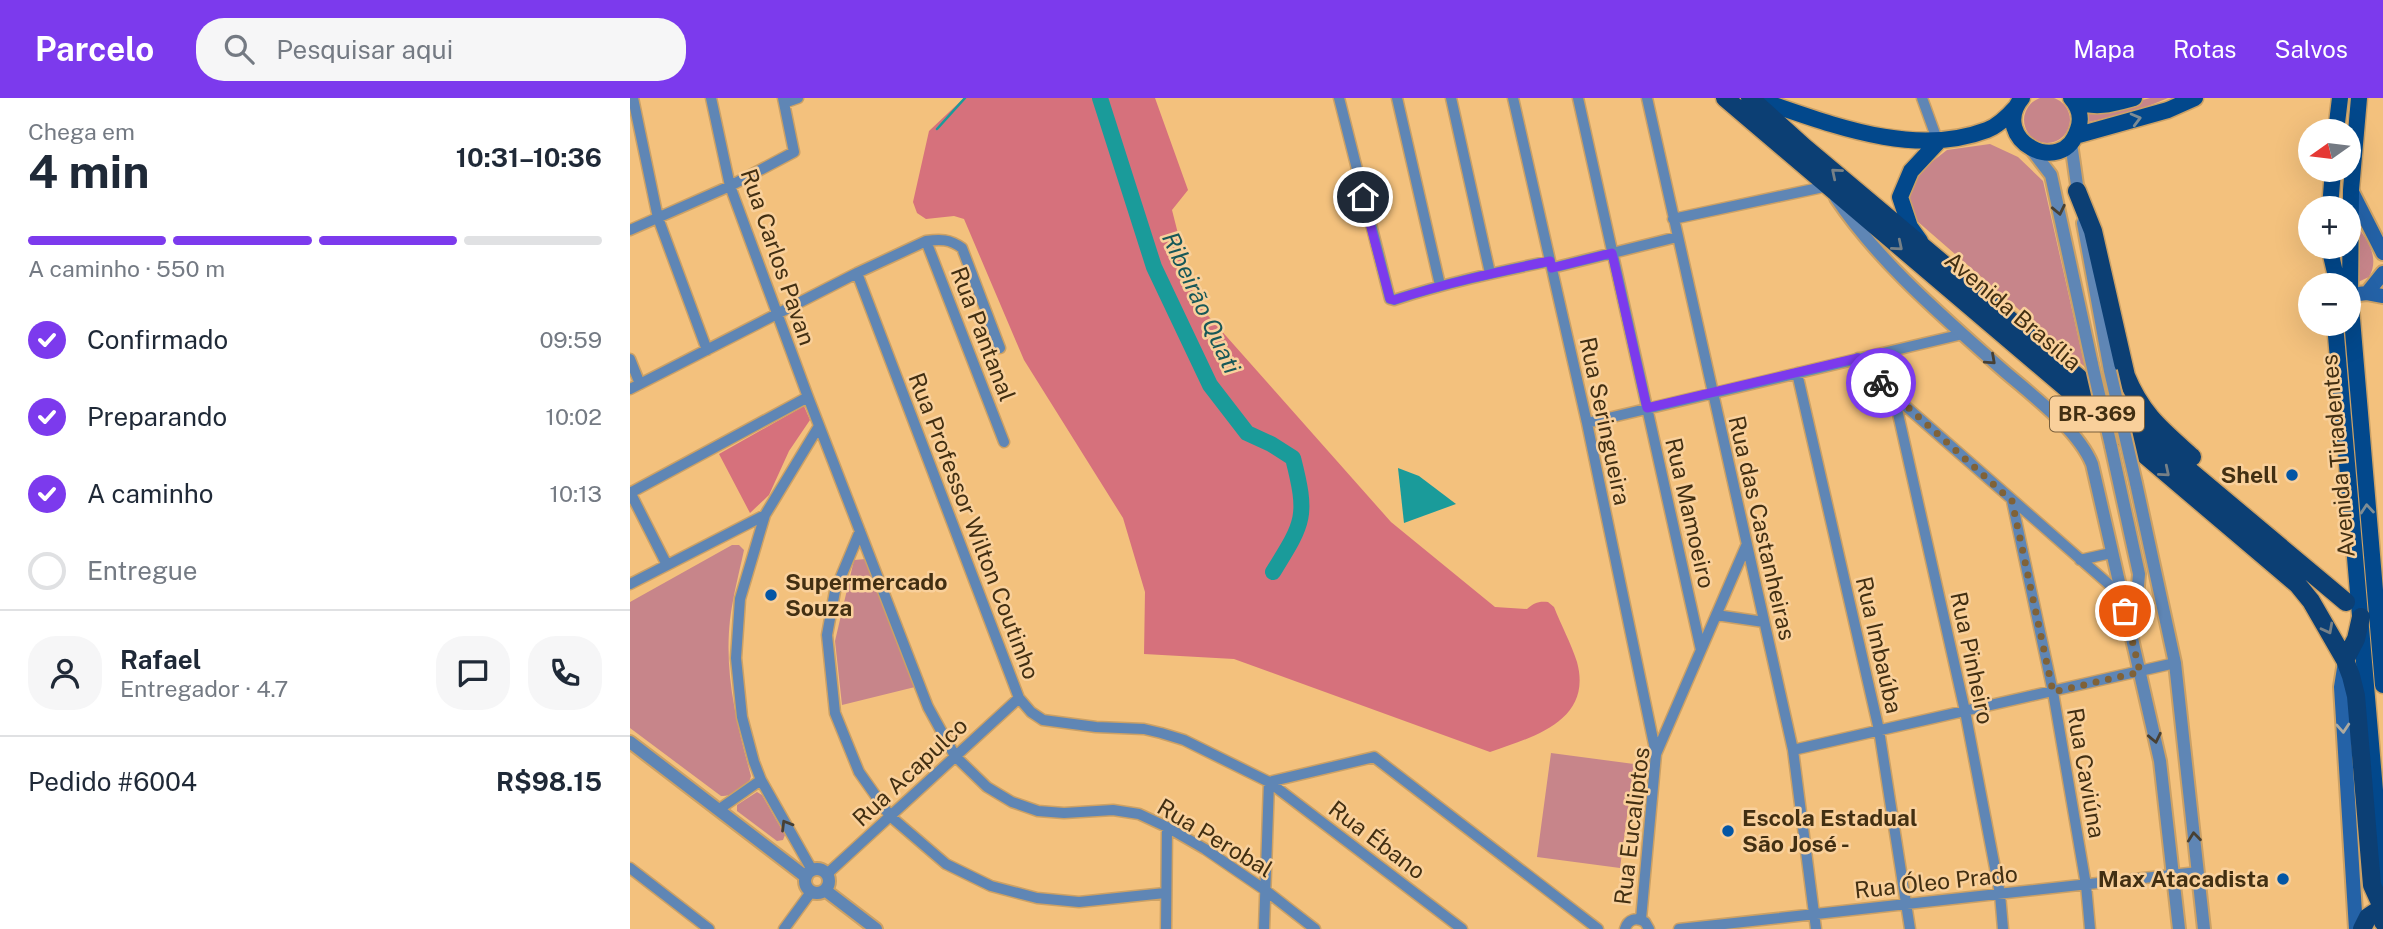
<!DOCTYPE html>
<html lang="pt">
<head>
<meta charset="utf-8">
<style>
	body { margin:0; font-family:"Public Sans",sans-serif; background:#f6f6f7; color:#1f2937; height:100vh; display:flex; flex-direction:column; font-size:26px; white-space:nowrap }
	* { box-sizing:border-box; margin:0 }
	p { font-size:23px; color:#747a83 }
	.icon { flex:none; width:38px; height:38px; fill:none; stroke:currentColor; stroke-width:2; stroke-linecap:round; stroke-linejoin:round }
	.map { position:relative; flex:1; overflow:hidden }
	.sheet { display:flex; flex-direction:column; background:#fff; width:630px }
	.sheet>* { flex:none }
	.needle { width:46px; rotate:256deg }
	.buttons { position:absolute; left:1668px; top:21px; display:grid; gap:14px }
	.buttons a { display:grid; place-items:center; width:63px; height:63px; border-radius:50%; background:#fff; box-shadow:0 7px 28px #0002; font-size:35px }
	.pin { position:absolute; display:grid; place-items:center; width:60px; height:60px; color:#fff; margin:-30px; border:4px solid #fff; border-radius:50%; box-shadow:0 2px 7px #0007 }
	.courier { position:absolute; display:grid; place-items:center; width:70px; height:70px; margin:-35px; border:5px solid #7c3aed; border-radius:50%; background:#fff; color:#222; box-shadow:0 2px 9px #0007 }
	.summary em { font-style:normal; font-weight:700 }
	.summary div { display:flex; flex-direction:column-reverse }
	.summary { display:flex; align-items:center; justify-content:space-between; height:119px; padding:0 28px }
	h1 { font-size:46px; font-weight:700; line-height:52px }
	.bar { display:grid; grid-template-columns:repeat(4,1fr); gap:10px 7px; align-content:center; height:84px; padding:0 28px }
	.bar i { height:9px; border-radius:5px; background:#e0e1e3 }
	.bar .current { background:#7c3aed }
	.bar p { grid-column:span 4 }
	.line { display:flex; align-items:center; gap:18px; padding:0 28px; border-top:2px solid #e0e1e3 }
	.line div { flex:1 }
	.round { display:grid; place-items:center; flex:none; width:74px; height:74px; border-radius:28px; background:#f6f6f7 }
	ol { padding:0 28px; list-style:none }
	li { display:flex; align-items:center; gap:21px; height:77px }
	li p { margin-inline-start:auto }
	li .icon { padding:7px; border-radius:50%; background:#7c3aed; color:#fff; stroke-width:4 }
	li:last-child { color:#747a83 }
	li i { width:38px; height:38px; border:4px solid #e0e1e3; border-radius:50% }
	header { display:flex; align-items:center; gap:42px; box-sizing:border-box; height:98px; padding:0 35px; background:#7c3aed; color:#fff }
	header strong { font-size:33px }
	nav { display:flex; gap:38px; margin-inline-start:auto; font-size:24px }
	.search { width:490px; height:63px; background:#f6f6f7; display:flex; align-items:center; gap:18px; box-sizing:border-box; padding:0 24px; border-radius:28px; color:#747a83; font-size:26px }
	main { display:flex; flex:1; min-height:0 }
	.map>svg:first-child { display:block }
</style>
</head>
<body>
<header>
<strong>Parcelo</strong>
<div class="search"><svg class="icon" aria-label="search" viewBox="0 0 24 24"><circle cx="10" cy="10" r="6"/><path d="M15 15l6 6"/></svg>Pesquisar aqui</div>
<nav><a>Mapa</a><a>Rotas</a><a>Salvos</a></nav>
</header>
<main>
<section class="sheet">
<div class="summary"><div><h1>4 min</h1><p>Chega em</p></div><em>10:31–10:36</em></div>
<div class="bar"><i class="current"></i><i class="current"></i><i class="current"></i><i></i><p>A caminho · 550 m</p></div>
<ol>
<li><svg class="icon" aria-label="check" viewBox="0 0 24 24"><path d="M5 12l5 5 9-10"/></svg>Confirmado<p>09:59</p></li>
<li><svg class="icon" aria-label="check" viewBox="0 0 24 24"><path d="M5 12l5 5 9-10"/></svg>Preparando<p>10:02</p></li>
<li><svg class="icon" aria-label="check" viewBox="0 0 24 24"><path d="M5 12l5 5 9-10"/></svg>A caminho<p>10:13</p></li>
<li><i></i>Entregue</li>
</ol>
<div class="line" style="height:126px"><a class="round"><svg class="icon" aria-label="person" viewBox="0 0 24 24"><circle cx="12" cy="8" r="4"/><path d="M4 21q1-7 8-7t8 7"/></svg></a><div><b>Rafael</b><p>Entregador · 4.7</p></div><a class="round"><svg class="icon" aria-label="chat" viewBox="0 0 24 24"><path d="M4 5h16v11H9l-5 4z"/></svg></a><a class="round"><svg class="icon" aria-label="phone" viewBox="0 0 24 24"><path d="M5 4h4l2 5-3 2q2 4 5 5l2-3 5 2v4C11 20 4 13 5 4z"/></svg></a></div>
<div class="line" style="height:91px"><div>Pedido #6004</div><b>R$98.15</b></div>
</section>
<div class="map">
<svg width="1753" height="831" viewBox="0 0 1753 831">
	<rect width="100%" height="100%" fill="#f3c17d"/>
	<path fill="#c7858a" d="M1394 22a23 23 0 1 1 46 0a23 23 0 1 1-46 0Z
		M1520,0H1538L1506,13L1459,24L1458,15L1469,14Z
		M1360,46L1388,59L1413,83L1455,269L1287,123L1279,100L1290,73L1317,52Z
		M1729,131C1740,145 1749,162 1739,179L1728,184Z
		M102,447H109L114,452C109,475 103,498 100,522C94,576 107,627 121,678C119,690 103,698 91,698L0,630V504Z
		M236,461L285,589L212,607L205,543L224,462Z
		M921,655L1004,666L990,770L907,759Z
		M127,694L132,697L155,737L153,742L147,743L107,713V707Z"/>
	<path fill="#d6717c" d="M334,0H525L558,92L542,112L565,203L761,424L865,509L897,511C904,505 908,503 918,504L924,509C931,527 941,545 947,564C963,623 903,639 860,654L604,561L514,556L515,494L493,420L394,262L334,121L324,118L296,121L287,115L283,104L299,33Z
		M174,308L180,322L159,353L139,397L120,415L89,356Z"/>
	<path fill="#1a9b9a" d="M768,370L789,378L826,406L774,425Z"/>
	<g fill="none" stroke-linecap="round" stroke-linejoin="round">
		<path stroke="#1a9b9a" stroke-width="2.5" d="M307,31L335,0"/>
		<path stroke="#1a9b9a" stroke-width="16" d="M470,0L524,169L580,287L617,335L641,346L663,360C678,419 674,424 643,474"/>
		<g stroke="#cca165" stroke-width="13">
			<path id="minor" d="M3,0L28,120L77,252
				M81,0L100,88L178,299L298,609L325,658L357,689L382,704L408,713L434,715L483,712L509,716L537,729L575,751L635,792L685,831
				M709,0L760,201L764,202C816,185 867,174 920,163
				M767,0L810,187
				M821,0L860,175
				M883,0L957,325L1026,656
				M948,0L1071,552
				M1017,0L1163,652L1186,831
				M1292,0L1308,44
				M154,5L168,0
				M1043,121L1198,88
				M0,132L100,88L164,54L153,0
				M296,143L374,344
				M922,170L1047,139
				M227,175L389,600L401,614L413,622L466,629L514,631L531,635L554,642L639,684L832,831
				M1228,260L1264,298L1490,496
				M0,261L10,286
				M1167,275L1249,632L1280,831
				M0,291L227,175L296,143C310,141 320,141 332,150L370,250
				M1264,298L1335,613L1370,796L1373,831
				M957,325L1333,236
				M0,394L37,467
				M0,395L178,299
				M1382,403L1423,594L1456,787L1460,831
				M230,433L205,493L197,537L205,615L229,674L260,718L316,766L361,788L407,800L449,804L535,795
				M1450,462L1481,455
				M0,486L135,417
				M1086,517L1134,524
				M1163,652L1545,565
				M639,684L744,659L968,831
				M88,712L131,682
				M0,770L79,831
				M182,772L131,682L124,664L112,619L106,560L110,501L135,417L189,328
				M197,776L389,600
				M1011,821L1026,656L1116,448
				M154,831L181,794
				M536,831L537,729
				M634,831L639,684
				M995,831C998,821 1006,819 1015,824L1019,831
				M1049,831L1568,774"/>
		</g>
		<g stroke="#cca165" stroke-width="16">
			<path id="tertiary" d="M1441,45L1449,101
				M1401,51L1421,77L1462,266
				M1206,100C1248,163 1310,216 1366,266C1396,293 1447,329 1462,366L1530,663L1549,831
				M1453,125L1480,273
				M1481,348L1509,476L1504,534
				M1506,385L1545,565L1574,831
				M0,644L176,779
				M175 783a12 12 0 1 1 24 0a12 12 0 1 1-24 0Z
				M195,792L246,831"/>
		</g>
		<g stroke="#cca165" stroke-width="18">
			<path id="secondary" d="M1721,92L1753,155
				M1737,195L1753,175
				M1720,197L1737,195L1753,198
				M1715,564L1711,589L1726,831"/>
		</g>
		<g stroke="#cca165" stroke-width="19">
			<path id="primary" d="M1123,0C1196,24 1281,61 1357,32C1368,28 1378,18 1386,9
				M1392,0C1358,41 1433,82 1448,31C1452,20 1449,9 1441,0
				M1729,0L1721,92L1720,197L1753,587
				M1445,3C1466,11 1482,6 1504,0
				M1706,33L1710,0
				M1445,38L1538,12L1565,0
				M1700,110L1703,72
				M1290,143L1280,129L1270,99L1281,73L1308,44
				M1699,149L1708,187
				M1705,226L1753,786"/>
		</g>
		<g stroke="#cca165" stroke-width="21">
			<path id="trunk" d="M1095,0L1648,470L1668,487L1681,503L1715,562L1721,578L1726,598L1742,787L1752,809L1753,824
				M1120,0L1174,49L1716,504
				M1447,93L1463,133L1496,278C1512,317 1532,332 1562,359
				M1715,562L1726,541L1731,519
				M1732,831L1738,819L1753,809"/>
		</g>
		<use href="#minor" stroke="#5f86b5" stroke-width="10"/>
		<use href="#tertiary" stroke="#5f86b5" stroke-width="12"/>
		<use href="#secondary" stroke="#2462a7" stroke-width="14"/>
		<use href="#primary" stroke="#02488c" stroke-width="16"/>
		<use href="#trunk" stroke="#0c3f74" stroke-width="18"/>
		<g stroke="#cca165" stroke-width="16" stroke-linecap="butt">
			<path id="tertiary-bridge" d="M1462,266L1481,348
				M1480,273L1506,385"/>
		</g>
		<use href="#tertiary-bridge" stroke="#5f86b5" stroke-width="12"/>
	</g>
	<defs><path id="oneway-chevron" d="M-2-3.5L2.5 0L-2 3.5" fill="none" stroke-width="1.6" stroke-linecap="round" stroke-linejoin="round" transform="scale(1.75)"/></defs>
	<g stroke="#7e8c94">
		<use href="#oneway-chevron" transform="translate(1506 21) rotate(-15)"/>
		<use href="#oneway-chevron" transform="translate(1737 411) rotate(-95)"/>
	</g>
	<g stroke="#778086">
		<use href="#oneway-chevron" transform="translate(1206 75) rotate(-140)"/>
		<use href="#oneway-chevron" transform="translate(1268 148) rotate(40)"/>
		<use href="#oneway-chevron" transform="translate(1535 374) rotate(40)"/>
		<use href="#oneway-chevron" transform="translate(1698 531) rotate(62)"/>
	</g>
	<g stroke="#484033">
		<use href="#oneway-chevron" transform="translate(1429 112) rotate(78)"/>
		<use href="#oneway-chevron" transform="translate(1361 262) rotate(42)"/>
		<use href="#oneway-chevron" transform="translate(1525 640) rotate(78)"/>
		<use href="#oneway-chevron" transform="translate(156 727) rotate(-121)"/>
		<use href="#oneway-chevron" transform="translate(1564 739) rotate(-96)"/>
	</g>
	<use stroke="#aeaa9f" href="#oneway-chevron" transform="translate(1713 630) rotate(86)"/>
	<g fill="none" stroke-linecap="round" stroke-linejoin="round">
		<path stroke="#806237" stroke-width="7" stroke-dasharray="0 12.6" d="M1251,285L1382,403L1423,594L1510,574L1495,513"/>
		<path stroke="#7c3aed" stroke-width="9" d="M733,99L760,201L764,202C816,185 867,174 920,163L922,170L982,155L1017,310L1228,260L1251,285"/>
	</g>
	<g fill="#0356a5" stroke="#f9d09b" stroke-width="2.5">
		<circle cx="1662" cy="377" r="7"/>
		<circle cx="141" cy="497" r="7"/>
		<circle cx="1098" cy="733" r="7"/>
		<circle cx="1653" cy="781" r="7"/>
	</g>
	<g text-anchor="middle" stroke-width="5" stroke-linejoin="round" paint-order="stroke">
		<rect fill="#f9d09b" stroke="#795f3b" stroke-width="2" x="1420" y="298.5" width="94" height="35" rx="5"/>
		<g font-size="21" font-weight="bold" fill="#422f12">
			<text x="1467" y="323">BR-369</text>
		</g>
		<g font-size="23" fill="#422f12" stroke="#f9d09b">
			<text transform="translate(148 159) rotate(71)" y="8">Rua Carlos Pavan</text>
			<text transform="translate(1383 213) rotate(40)" y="8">Avenida Brasília</text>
			<text transform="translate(353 236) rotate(69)" y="8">Rua Pantanal</text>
			<text transform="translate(975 323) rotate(78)" y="8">Rua Seringueira</text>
			<text transform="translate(1708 358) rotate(-95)" y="8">Avenida Tiradentes</text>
			<text transform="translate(1060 415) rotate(77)" y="8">Rua Mamoeiro</text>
			<text transform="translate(344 428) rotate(69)" y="8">Rua Professor Wilton Coutinho</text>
			<text transform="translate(1132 430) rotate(77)" y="8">Rua das Castanheiras</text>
			<text transform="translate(1249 547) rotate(77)" y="8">Rua Imbaúba</text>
			<text transform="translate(1342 560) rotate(78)" y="8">Rua Pinheiro</text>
			<text transform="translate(280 674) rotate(-43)" y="8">Rua Acapulco</text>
			<text transform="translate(1456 675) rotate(80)" y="8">Rua Caviúna</text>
			<text transform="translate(1002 728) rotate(-83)" y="8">Rua Eucaliptos</text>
			<text transform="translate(585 740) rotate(31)" y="8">Rua Perobal</text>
			<text transform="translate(747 742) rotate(37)" y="8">Rua Ébano</text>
			<text transform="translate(1306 784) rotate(-6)" y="8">Rua Óleo Prado</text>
		</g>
		<g font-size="23" font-weight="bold" fill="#422f12" stroke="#f9d09b" text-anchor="end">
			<text x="1648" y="385">Shell</text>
			<text x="155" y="492" text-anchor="start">Supermercado<tspan x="155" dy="26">Souza</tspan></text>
			<text x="1112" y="728" text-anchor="start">Escola Estadual<tspan x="1112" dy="26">São José -</tspan></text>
			<text x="1639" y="789">Max Atacadista</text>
		</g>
		<g font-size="24" font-style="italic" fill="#185858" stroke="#f9d09b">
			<text transform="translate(571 205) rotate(65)" y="8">Ribeirão Quati</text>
		</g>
	</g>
</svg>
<div class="buttons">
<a><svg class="needle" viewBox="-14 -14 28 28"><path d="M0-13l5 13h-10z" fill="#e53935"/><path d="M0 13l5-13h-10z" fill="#747a83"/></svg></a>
<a>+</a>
<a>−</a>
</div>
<div class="pin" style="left:1495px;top:513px;background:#ea580c"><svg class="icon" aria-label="bag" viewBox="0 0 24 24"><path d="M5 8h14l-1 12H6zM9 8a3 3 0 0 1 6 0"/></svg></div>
<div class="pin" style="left:733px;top:99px;background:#1f2937"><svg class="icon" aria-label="home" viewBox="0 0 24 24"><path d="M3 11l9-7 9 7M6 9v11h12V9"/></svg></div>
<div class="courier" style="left:1251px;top:285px"><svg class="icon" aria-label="bike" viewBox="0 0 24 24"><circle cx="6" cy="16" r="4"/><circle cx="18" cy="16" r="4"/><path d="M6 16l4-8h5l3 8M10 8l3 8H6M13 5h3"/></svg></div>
</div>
</main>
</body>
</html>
